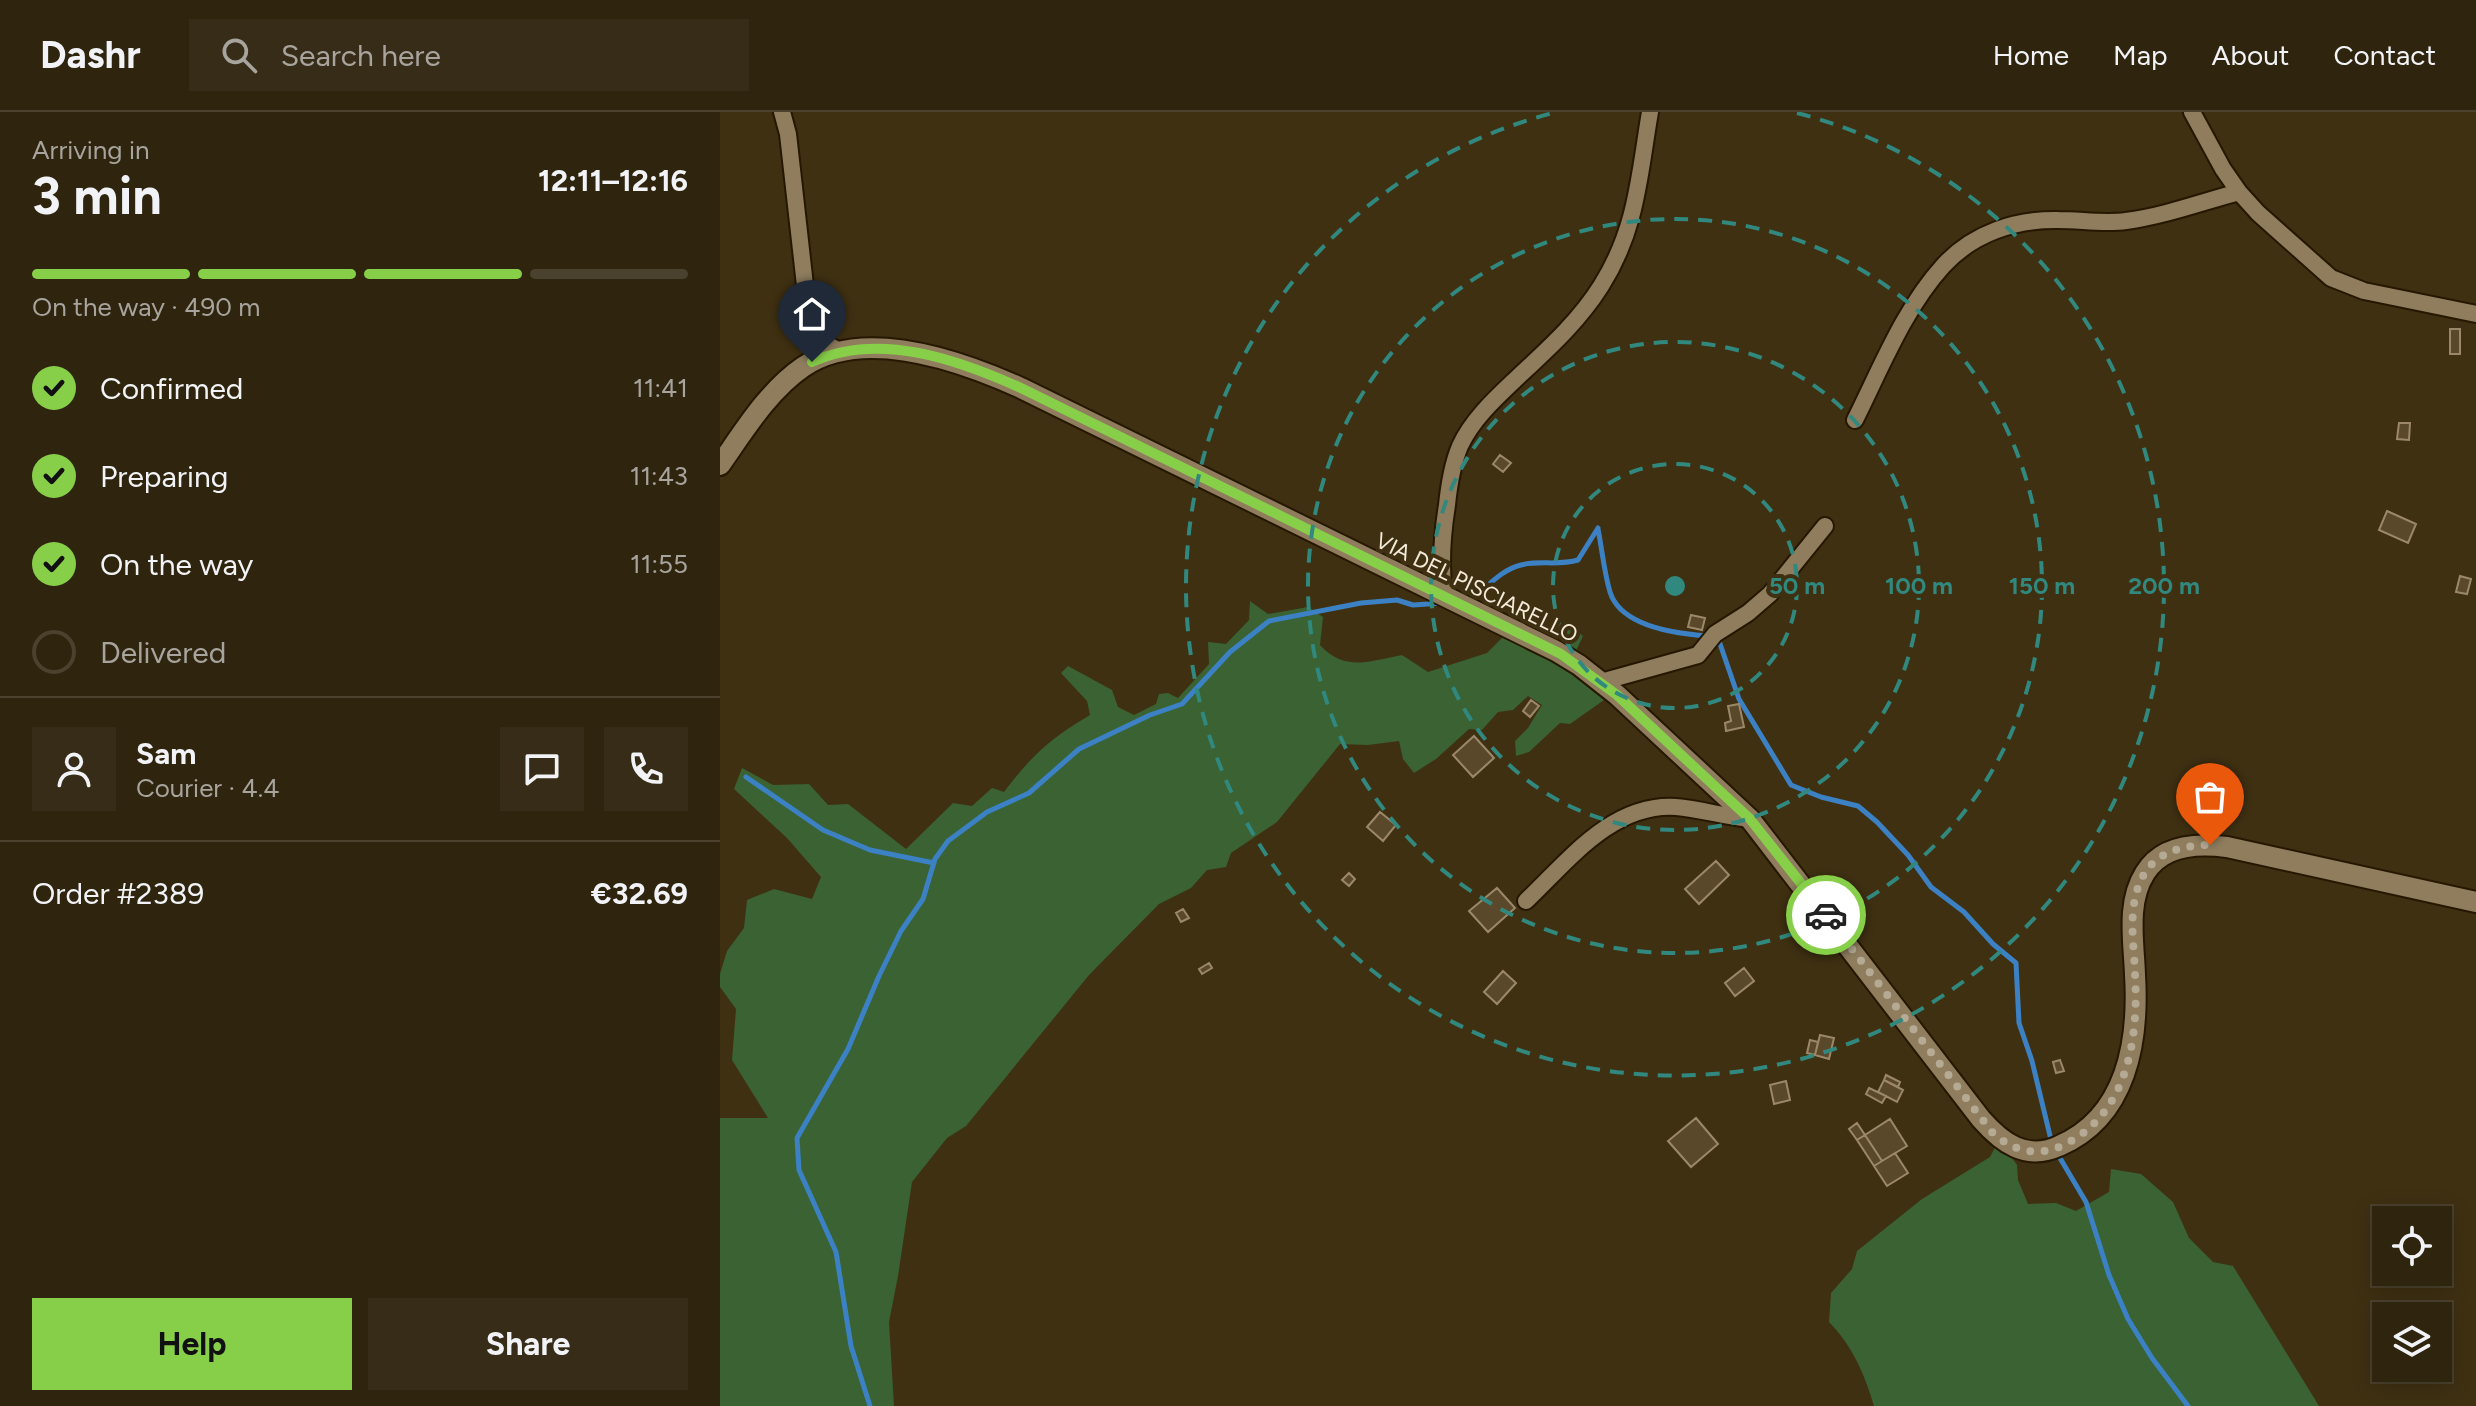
<!DOCTYPE html>
<html lang="en">
<head>
<meta charset="utf-8">
<style>
	body { margin:0; font-family:Figtree,sans-serif; background:#372c17; color:#f1f3f6; height:100vh; display:flex; flex-direction:column; font-size:30px; white-space:nowrap }
	* { box-sizing:border-box; margin:0 }
	p { font-size:26px; color:#a7a49e }
	.icon { flex:none; width:44px; height:44px; fill:none; stroke:currentColor; stroke-width:2; stroke-linecap:round; stroke-linejoin:round }
	.map { position:relative; flex:1; overflow:hidden }
	.details { display:flex; flex-direction:column; background:#2f240e; width:720px }
	.details>* { flex:none }
	.tools { position:absolute; left:1652px; top:1094px; display:grid; gap:16px }
	.tools a { display:grid; place-items:center; width:80px; height:80px; border-radius:0px; background:#2f240e; box-shadow:0 4px 20px #0003,0 0 0 2px #4a412e; font-size:40px }
	.pin { position:absolute; display:grid; place-items:center; width:68px; height:68px; color:#fff; margin:-82px -34px; border-radius:50% 50% 50% 0; rotate:-45deg; box-shadow:0 0 8px #0007 }
	.pin .icon { rotate:45deg }
	.courier { position:absolute; display:grid; place-items:center; width:80px; height:80px; margin:-40px; border:6px solid #88cf49; border-radius:50%; background:#fff; color:#222; box-shadow:0 2px 10px #0007 }
	.summary em { font-style:normal; font-weight:700 }
	.summary div { display:flex; flex-direction:column-reverse }
	.summary { display:flex; align-items:center; justify-content:space-between; height:136px; padding:0 32px }
	h1 { font-size:52px; font-weight:700; line-height:60px }
	.bar { display:grid; grid-template-columns:repeat(4,1fr); gap:12px 8px; align-content:center; height:96px; padding:0 32px }
	.bar i { height:10px; border-radius:6px; background:#4a412e }
	.bar .current { background:#88cf49 }
	.bar p { grid-column:span 4 }
	.line { display:flex; align-items:center; gap:20px; padding:0 32px; border-top:2px solid #4a412e }
	.line div { flex:1 }
	.round { display:grid; place-items:center; flex:none; width:84px; height:84px; border-radius:0px; background:#372c17 }
	ol { padding:0 32px; list-style:none }
	li { display:flex; align-items:center; gap:24px; height:88px }
	li p { margin-inline-start:auto }
	li .icon { padding:8px; border-radius:50%; background:#88cf49; color:#111; stroke-width:4 }
	li:last-child { color:#a7a49e }
	li i { width:44px; height:44px; border:4px solid #4a412e; border-radius:50% }
	.cta { display:flex; gap:16px; margin-top:auto; padding:16px 32px }
	.cta a { flex:1; height:92px; border-radius:0px; background:#88cf49; color:#111; font-size:32px; font-weight:700; line-height:92px; text-align:center }
	.cta a+a { background:#372c17; color:#f1f3f6 }
	header { display:flex; align-items:center; gap:48px; box-sizing:border-box; height:112px; padding:0 40px; background:#2f240e; border-bottom:2px solid #4a412e }
	header strong { font-size:38px }
	nav { display:flex; gap:44px; margin-inline-start:auto; font-size:28px }
	.search { width:560px; height:72px; background:#372c17; display:flex; align-items:center; gap:20px; box-sizing:border-box; padding:0 28px; border-radius:0px; color:#a7a49e; font-size:30px }
	main { display:flex; flex:1; min-height:0 }
	.map>svg:first-child { display:block }
</style>
</head>
<body>
<header>
<strong>Dashr</strong>
<div class="search"><svg class="icon" aria-label="search" viewBox="0 0 24 24"><circle cx="10" cy="10" r="6"/><path d="M15 15l6 6"/></svg>Search here</div>
<nav><a>Home</a><a>Map</a><a>About</a><a>Contact</a></nav>
</header>
<main>
<section class="details">
<div class="summary"><div><h1>3 min</h1><p>Arriving in</p></div><em>12:11–12:16</em></div>
<div class="bar"><i class="current"></i><i class="current"></i><i class="current"></i><i></i><p>On the way · 490 m</p></div>
<ol>
<li><svg class="icon" aria-label="check" viewBox="0 0 24 24"><path d="M5 12l5 5 9-10"/></svg>Confirmed<p>11:41</p></li>
<li><svg class="icon" aria-label="check" viewBox="0 0 24 24"><path d="M5 12l5 5 9-10"/></svg>Preparing<p>11:43</p></li>
<li><svg class="icon" aria-label="check" viewBox="0 0 24 24"><path d="M5 12l5 5 9-10"/></svg>On the way<p>11:55</p></li>
<li><i></i>Delivered</li>
</ol>
<div class="line" style="height:144px"><a class="round"><svg class="icon" aria-label="person" viewBox="0 0 24 24"><circle cx="12" cy="8" r="4"/><path d="M4 21q1-7 8-7t8 7"/></svg></a><div><b>Sam</b><p>Courier · 4.4</p></div><a class="round"><svg class="icon" aria-label="chat" viewBox="0 0 24 24"><path d="M4 5h16v11H9l-5 4z"/></svg></a><a class="round"><svg class="icon" aria-label="phone" viewBox="0 0 24 24"><path d="M5 4h4l2 5-3 2q2 4 5 5l2-3 5 2v4C11 20 4 13 5 4z"/></svg></a></div>
<div class="line" style="height:104px"><div>Order #2389</div><b>€32.69</b></div>
<div class="cta"><a>Help</a><a>Share</a></div>
</section>
<div class="map">
<svg width="1756" height="1294" viewBox="0 0 1756 1294">
	<rect width="100%" height="100%" fill="#3f3012"/>
	<path fill="#3a6233" d="M530,489L548,502L588,495L603,505L600,533C624,560 651,549 682,543L708,560L767,541L782,526L809,508L832,523L845,509L863,524L856,539L865,569L884,588L850,612L840,611L809,640L796,644L795,629L808,616L822,593L808,584L793,598L778,600L762,618L749,617L716,647L694,661L683,647L679,629L648,633L620,632L557,710L511,741L506,755L487,758L471,776L439,792L369,863L246,1014L227,1026L192,1070L178,1164L169,1210L174,1294H0V1006H48L12,948L16,897L0,875V862L7,839L24,816L27,788L54,777L92,787L101,765L67,726L14,677L22,656L53,673L89,672L108,693L128,692L186,737L233,691L252,694L272,676L284,680C311,644 331,626 370,603L367,589L341,561L348,554L392,578L398,595L414,603L436,592L439,582L448,581L458,586L489,552L488,530L506,532L529,508Z
		M1279,1028L1297,1053L1298,1068L1308,1092L1336,1091L1356,1099L1389,1080L1391,1057L1421,1062L1453,1090L1469,1126L1493,1150L1513,1154L1599,1294H1154C1145,1263 1132,1233 1109,1210L1111,1181L1132,1157L1137,1139L1202,1087L1270,1045Z"/>
	<g fill="none" stroke-linecap="round" stroke-linejoin="round">
		<path stroke="#3c81c3" stroke-width="5" d="M878,417C882,437 884,460 890,480C901,515 958,522 989,524
			M749,489C766,477 780,458 801,453C819,448 839,454 858,448L878,416
			M998,526L1019,587L1071,673L1101,685L1138,694L1157,710L1188,743L1211,775L1244,800L1273,832L1296,851L1299,911L1312,949L1332,1032
			M26,665L103,718L150,738L214,751
			M1337,1041L1366,1090L1389,1163L1408,1207L1432,1246L1468,1294
			M150,1294L131,1234L116,1140L79,1058L77,1026L128,937L159,864L181,819L203,787L215,747L228,729L267,700L309,681L359,637L430,603L462,592L510,540L549,509L641,491L677,488L693,493L723,491"/>
	</g>
	<path fill="#5a482b" stroke="#9c8869" stroke-width="2" d="M1730,217H1740V242H1730Z
		M1679,311H1690L1689,328L1677,327Z
		M780,343L791,351L783,360L773,352Z
		M1667,399L1696,412L1688,431L1659,418Z
		M1740,464L1751,467L1747,482L1736,480Z
		M971,503L985,506L982,518L968,515Z
		M811,588L819,594L810,605L803,599Z
		M1019,592L1024,615L1006,619L1005,611L1011,609L1008,594Z
		M754,624L774,646L753,665L733,643Z
		M660,700L676,713L663,729L647,715Z
		M996,749L1009,763L979,792L965,777Z
		M629,761L635,767L629,774L622,768Z
		M777,776L795,796L768,820L749,799Z
		M463,797L469,806L461,810L456,801Z
		M489,851L492,856L482,862L479,857Z
		M1024,856L1034,869L1015,884L1005,871Z
		M783,859L796,871L777,892L764,880Z
		M1100,923L1114,926L1109,947L1095,943Z
		M1090,928L1098,930L1095,943L1087,941Z
		M1340,948L1344,959L1336,961L1333,950Z
		M1166,963L1180,970L1178,975L1164,968Z
		M1164,968L1183,978L1177,990L1158,980Z
		M1066,969L1070,988L1054,992L1050,973Z
		M1149,976L1166,984L1162,991L1146,982Z
		M976,1006L998,1032L971,1055L948,1029Z
		M1170,1007L1187,1034L1162,1049L1145,1023Z
		M1137,1011L1145,1023L1137,1028L1129,1017Z
		M1145,1023L1162,1049L1154,1054L1137,1028Z
		M1175,1041L1188,1061L1167,1074L1154,1054Z"/>
	<g fill="none" stroke-linecap="round" stroke-linejoin="round">
		<g stroke="#261700" stroke-width="20">
			<path id="minor" d="M62,0L68,22L89,209L103,230L121,240
				M1472,0L1503,57L1519,80L1538,101L1611,166L1644,179L1756,202
				M1135,308C1161,256 1184,197 1223,154C1253,121 1296,107 1339,108C1361,108 1384,112 1406,109C1444,104 1482,90 1519,80
				M724,484C720,453 722,424 727,393C729,373 732,353 740,334C753,306 777,285 799,264C829,236 859,209 881,174C917,117 919,64 930,0
				M881,570L978,543L995,522L1028,501L1050,482L1105,414
				M806,789C848,749 892,691 956,695C981,697 1005,705 1030,707"/>
		</g>
		<g stroke="#261700" stroke-width="24">
			<path id="tertiary" d="M0,353C24,319 48,279 83,255C144,214 241,249 301,276L836,539L859,553L897,583L1030,707L1261,1007C1282,1031 1306,1049 1339,1034C1407,1005 1419,929 1415,863C1414,830 1406,791 1425,761C1442,733 1477,731 1507,735L1756,790"/>
		</g>
		<use href="#minor" stroke="#8f7d5e" stroke-width="16"/>
		<use href="#tertiary" stroke="#8f7d5e" stroke-width="20"/>
	</g>
	<g fill="none" stroke-linecap="round" stroke-linejoin="round">
		<path stroke="#b5aa94" stroke-width="8" stroke-dasharray="0 14.4" d="M1106,803L1272,1020C1291,1038 1314,1045 1339,1035C1407,1006 1419,928 1415,862C1414,830 1407,796 1422,766C1435,740 1463,733 1490,733"/>
		<path stroke="#88cf49" stroke-width="10" d="M92,250C159,219 239,248 301,276L841,542L897,583L1030,707L1106,803"/>
	</g>
	<g fill="none" stroke="#31887e" stroke-width="4" stroke-dasharray="14 10">
		<circle cx="955" cy="474" r="122"/>
		<circle cx="955" cy="474" r="244"/>
		<circle cx="955" cy="474" r="367"/>
		<path d="M1077 1A489 489 0 1 1 833 1"/>
	</g>
	<g text-anchor="middle" stroke-width="8" stroke-linejoin="round" paint-order="stroke">
		<g font-size="22" fill="#f4ebda" stroke="#3f3012">
			<text transform="translate(757 475) rotate(26)" y="8">VIA DEL PISCIARELLO</text>
		</g>
	</g>
	<circle cx="955" cy="474" r="12" fill="#31887e" stroke="#3f3012" stroke-width="4"/>
	<g font-size="24" text-anchor="middle" font-weight="bold" fill="#31887e" stroke="#3f3012" stroke-width="8" stroke-linejoin="round" paint-order="stroke">
		<text x="1077" y="482">50 m</text>
		<text x="1199" y="482">100 m</text>
		<text x="1322" y="482">150 m</text>
		<text x="1444" y="482">200 m</text>
	</g>
</svg>
<div class="tools">
<a><svg class="icon" aria-label="locate" viewBox="0 0 24 24"><circle cx="12" cy="12" r="6"/><path d="M12 2v4M12 18v4M2 12h4M18 12h4"/></svg></a>
<a><svg class="icon" aria-label="layers" viewBox="0 0 24 24"><path d="M12 4l9 5-9 5-9-5zM3 14l9 5 9-5"/></svg></a>
</div>
<div class="pin" style="left:1490px;top:733px;background:#ea580c"><svg class="icon" aria-label="bag" viewBox="0 0 24 24"><path d="M5 8h14l-1 12H6zM9 8a3 3 0 0 1 6 0"/></svg></div>
<div class="pin" style="left:92px;top:250px;background:#1f2937"><svg class="icon" aria-label="home" viewBox="0 0 24 24"><path d="M3 11l9-7 9 7M6 9v11h12V9"/></svg></div>
<div class="courier" style="left:1106px;top:803px"><svg class="icon" aria-label="car" viewBox="0 0 24 24"><path d="M5 17H2v-5l4-1 3-4h7l3 4 3 1v5h-3M9 17h6M6 11h13"/><circle cx="7" cy="17" r="2"/><circle cx="17" cy="17" r="2"/></svg></div>
</div>
</main>
</body>
</html>
